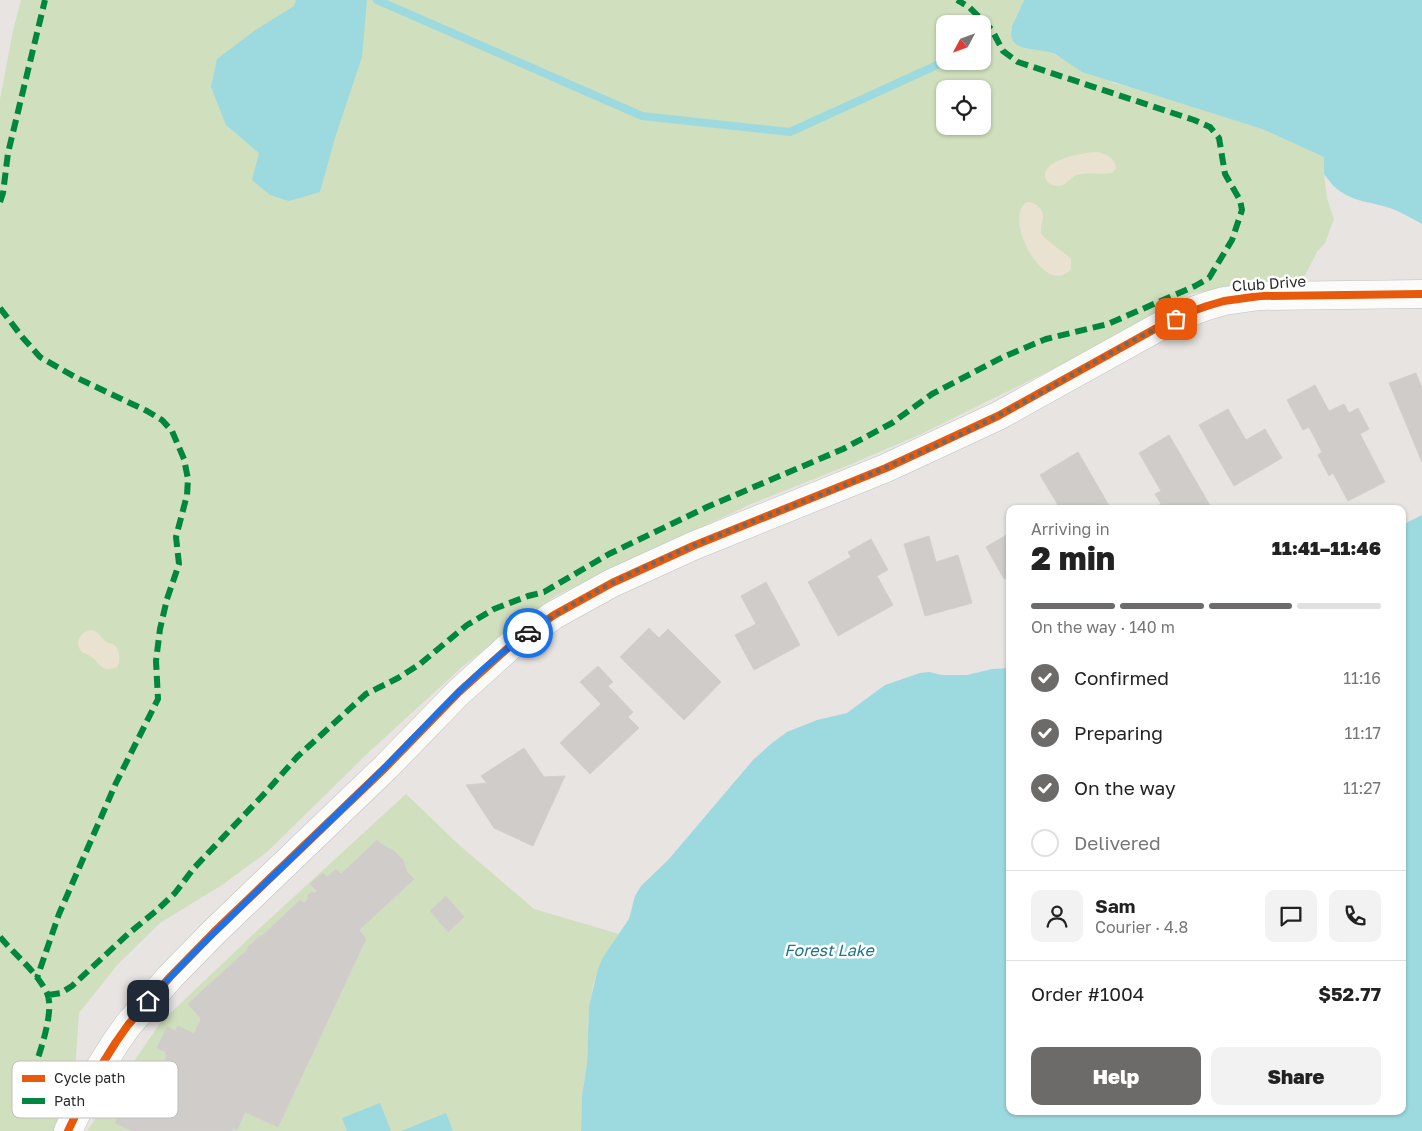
<!DOCTYPE html>
<html lang="en">
<head>
<meta charset="utf-8">
<style>
	body { margin:0; font-family:"Golos Text",sans-serif; background:#f2f2f2; color:#222; height:100vh; display:flex; flex-direction:column; font-size:19px; white-space:nowrap }
	* { box-sizing:border-box; margin:0 }
	p { font-size:16px; color:#767676 }
	.icon { flex:none; width:28px; height:28px; fill:none; stroke:currentColor; stroke-width:2; stroke-linecap:round; stroke-linejoin:round }
	.map { position:relative; flex:1; overflow:hidden }
	.details { position:absolute; left:1006px; top:505px; width:400px; height:610px; display:flex; flex-direction:column; background:#fff; border-radius:10px; box-shadow:0 1px 4px #0004 }
	.details>* { flex:none }
	.needle { width:32px; rotate:229deg }
	.controls { position:absolute; left:936px; top:15px; display:grid; gap:10px }
	.controls a { display:grid; place-items:center; width:55px; height:55px; border-radius:10px; background:#fff; box-shadow:0 1px 4px #0004; font-size:25px }
	.pin { position:absolute; display:grid; place-items:center; width:42px; height:42px; color:#fff; margin:-21px; border-radius:10px; box-shadow:0 2px 8px #0006 }
	.courier { position:absolute; display:grid; place-items:center; width:50px; height:50px; margin:-25px; border:4px solid #1a73e8; border-radius:50%; background:#fff; color:#222; box-shadow:0 1px 6px #0007 }
	.overview em { font-style:normal; font-weight:800 }
	.overview div { display:flex; flex-direction:column-reverse }
	.overview { display:flex; align-items:center; justify-content:space-between; height:85px; padding:0 25px }
	h1 { font-size:32px; font-weight:800; line-height:38px }
	.bar { display:grid; grid-template-columns:repeat(4,1fr); gap:8px 5px; align-content:center; height:60px; padding:0 25px }
	.bar i { height:6px; border-radius:4px; background:#e0e0e0 }
	.bar .selected { background:#6c6b6a }
	.bar p { grid-column:span 4 }
	.line { display:flex; align-items:center; gap:12px; padding:0 25px; border-top:1px solid #e0e0e0 }
	.line div { flex:1 }
	.round { display:grid; place-items:center; flex:none; width:52px; height:52px; border-radius:10px; background:#f2f2f2 }
	ol { padding:0 25px; list-style:none }
	li { display:flex; align-items:center; gap:15px; height:55px }
	li p { margin-inline-start:auto }
	li .icon { padding:5px; border-radius:50%; background:#6c6b6a; color:#fff; stroke-width:4 }
	li:last-child { color:#767676 }
	li i { width:28px; height:28px; border:2px solid #e0e0e0; border-radius:50% }
	.action { display:flex; gap:10px; margin-top:auto; padding:10px 25px }
	.action a { flex:1; height:58px; border-radius:10px; background:#6c6b6a; color:#fff; font-size:20px; font-weight:800; line-height:58px; text-align:center }
	.action a+a { background:#f2f2f2; color:#222 }
	.map>svg:first-child { display:block }
</style>
</head>
<body>
<div class="map">
<svg width="1422" height="1131" viewBox="0 0 1422 1131">
	<rect width="100%" height="100%" fill="#e7e4e1"/>
	<path fill="#d0dfbd" fill-rule="evenodd" d="M21,0H1024L1012,26L1011,34L1024,48L1049,52L1114,83L1173,100L1262,129L1325,157L1324,174L1327,198L1334,219L1325,243L1317,252L1301,283L1192,293L1057,367L921,434L849,465L751,504L555,596L462,667L370,751L267,852L222,885L160,923L118,964L79,1013L74,1085L58,1131H0V99L13,31ZM945,24H982V61H945ZM945,89H982V126H945Z
		M406,794L458,844L534,909L619,934L603,957L594,982L589,1006L587,1064L582,1095L581,1131H87L160,1023L261,927Z"/>
	<path fill="#eae2d1" d="M1099,152C1107,154 1116,160 1116,168L1112,173C1101,175 1088,172 1077,175C1069,178 1066,187 1057,186C1042,185 1041,169 1054,163C1067,156 1084,152 1099,152Z
		M1027,202C1035,202 1043,208 1043,217C1043,222 1040,227 1041,233C1043,239 1066,253 1071,259V269C1045,300 1001,216 1027,202Z
		M90,630C99,631 100,637 106,642C111,645 109,642 114,645C120,649 121,661 117,667C102,674 100,663 90,656C88,655 84,653 82,652C73,643 81,632 90,630Z"/>
	<path fill="#9ddae0" d="M296,0H367L362,57L335,138L320,192L289,201L270,195L252,180L259,153L226,125L211,87L217,59L254,31L294,6Z
		M1024,0H1422V224C1411,218 1401,212 1390,208C1372,202 1353,202 1337,189C1332,185 1328,179 1324,174V157L1262,129L1082,72L1055,54L1049,52L1024,48L1017,45L1013,41L1011,34L1012,26Z
		M1422,515V1131H581L582,1095L587,1064L589,1006L598,969L603,957L629,919L635,896L641,886L669,859L753,760L772,743L787,732L817,720L847,713L885,685L920,673L929,672L942,675H967L992,669L1010,668V1111H1402V525Z
		M380,1103L391,1131H347L342,1118Z
		M446,1113L453,1131H401Z"/>
	<g fill="none" stroke-linecap="round" stroke-linejoin="round">
		<path stroke="#9ddae0" stroke-width="8" d="M377,0L642,116L790,132L946,61
			M982,45L984,44"/>
	</g>
	<path fill="#cfccca" stroke="#d2cfcd" d="M1416,373L1422,388V462L1389,383Z
		M1315,385L1329,411L1344,404L1349,413L1358,408L1369,429L1360,434L1385,482L1348,501L1333,473L1329,476L1318,455L1322,452L1309,427L1303,430L1287,400Z
		M1228,409L1246,440L1265,429L1282,458L1234,486L1199,425Z
		M1169,435L1197,483L1212,509H1153L1161,504L1155,494L1161,491L1139,453Z
		M1078,452L1111,509H1052L1058,505L1040,475Z
		M1010,533V576L1004,579L986,547Z
		M929,536L936,562L958,555L972,603L925,616L904,544Z
		M871,539L888,570L877,576L893,605L838,636L808,582L851,557L848,552Z
		M766,582L800,645L754,670L735,635L756,624L741,596Z
		M649,628L659,638L668,629L721,682L684,720L620,657Z
		M598,666L613,682L608,686L633,712L628,717L639,728L590,774L560,743L601,704L580,682Z
		M524,748L544,777L565,776L533,846L494,828L466,785L487,783L481,776Z
		M377,840L381,844L394,851L403,860L407,872L414,879L359,930L366,939L278,1127L245,1112L237,1130L233,1128L232,1131H132L115,1123L132,1086H131L141,1068L143,1069L145,1064L157,1070L154,1075L158,1076L167,1056L165,1054L166,1052L157,1048L167,1027L176,1031L178,1026L194,1034L201,1019L188,1004L248,949L247,948L261,935L262,936L300,900L304,903L308,899V895L312,892L315,893L317,891L310,884L323,873L327,877L336,869L341,874Z
		M446,896L464,917L448,932L430,911Z"/>
	<g fill="none" stroke-linecap="round" stroke-linejoin="round">
		<g stroke="#c2c1c1" stroke-width="29">
			<path id="minor" d="M68,1131L94,1077L116,1042L128,1025L170,977L214,932L386,767L459,692L509,647L554,615L612,583L693,546L886,468L998,416L1162,325L1190,312L1207,306L1224,301L1260,296L1422,294"/>
		</g>
		<use href="#minor" stroke="#fbfbfa" stroke-width="28"/>
		<path stroke="#00873e" stroke-width="6" stroke-dasharray="12 6" stroke-linecap="butt" d="M0,202L3,193L8,153L45,0
			M0,308L23,338L40,357L75,377L147,411L162,420L172,431L184,459L188,479L187,495L176,537L179,564L167,599L160,629L156,661L158,699L116,783L59,914L37,978
			M0,937C16,956 36,971 47,993C56,1012 36,1064 29,1083
			M48,995L61,993L72,986L128,934L156,911L175,893L194,868L266,792L297,757L366,694L398,678L420,664L467,625L494,609L528,596L544,592L609,554L707,507L843,449L892,423L932,394L1003,357L1046,339L1108,324L1195,286L1209,278L1232,240L1242,210L1240,200L1225,174L1219,138L1210,127L1194,120L1018,62L1003,51L992,30L969,7L957,0"/>
		<g stroke="#fff" stroke-width="11">
			<path id="cycleway" d="M68,1131L94,1077L116,1042L128,1025L170,977L214,932L386,767L459,692L509,647L554,615L612,583L693,546L886,468L998,416L1162,325L1190,312L1207,306L1224,301L1260,296L1422,294"/>
		</g>
		<use href="#cycleway" stroke="#e8590c" stroke-width="8"/>
	</g>
	<g fill="none" stroke-linecap="round" stroke-linejoin="round">
		<path stroke="#6c6b6a" stroke-width="5" stroke-dasharray="0 9" d="M528,633C635,558 767,520 887,467C924,451 961,435 997,416C1057,386 1114,348 1176,319"/>
		<path stroke="#1a73e8" stroke-width="6" d="M148,1001C182,963 219,928 255,893C294,856 332,819 370,782C422,731 469,675 528,633"/>
	</g>
	<g text-anchor="middle" stroke-width="5" stroke-linejoin="round" paint-order="stroke">
		<g font-size="15" fill="#2a2a2a" stroke="#fff">
			<text transform="translate(1269 284) rotate(-4)" y="5">Club Drive</text>
		</g>
		<g font-size="16" font-style="italic" fill="#1d768b" stroke="#fff">
			<text x="829" y="956">Forest Lake</text>
		</g>
	</g>
	<rect x="12" y="1061" width="166" height="57" rx="8" fill="#fff" stroke="#bfbfbf" stroke-width="1"/>
	<rect x="22" y="1075" width="23" height="7" fill="#e8590c"/>
	<rect x="22" y="1098" width="23" height="6" fill="#00873e"/>
	<g font-size="14" fill="#2a2a2a">
		<text x="54" y="1083">Cycle path</text>
		<text x="54" y="1106">Path</text>
	</g>
</svg>
<div class="controls">
<a><svg class="needle" viewBox="-14 -14 28 28"><path d="M0-13l5 13h-10z" fill="#e53935"/><path d="M0 13l5-13h-10z" fill="#767676"/></svg></a>
<a><svg class="icon" aria-label="locate" viewBox="0 0 24 24"><circle cx="12" cy="12" r="6"/><path d="M12 2v4M12 18v4M2 12h4M18 12h4"/></svg></a>
</div>
<div class="pin" style="left:1176px;top:319px;background:#ea580c"><svg class="icon" aria-label="bag" viewBox="0 0 24 24"><path d="M5 8h14l-1 12H6zM9 8a3 3 0 0 1 6 0"/></svg></div>
<div class="pin" style="left:148px;top:1001px;background:#1f2937"><svg class="icon" aria-label="home" viewBox="0 0 24 24"><path d="M3 11l9-7 9 7M6 9v11h12V9"/></svg></div>
<div class="courier" style="left:528px;top:633px"><svg class="icon" aria-label="car" viewBox="0 0 24 24"><path d="M5 17H2v-5l4-1 3-4h7l3 4 3 1v5h-3M9 17h6M6 11h13"/><circle cx="7" cy="17" r="2"/><circle cx="17" cy="17" r="2"/></svg></div>
<section class="details">
<div class="overview"><div><h1>2 min</h1><p>Arriving in</p></div><em>11:41–11:46</em></div>
<div class="bar"><i class="selected"></i><i class="selected"></i><i class="selected"></i><i></i><p>On the way · 140 m</p></div>
<ol>
<li><svg class="icon" aria-label="check" viewBox="0 0 24 24"><path d="M5 12l5 5 9-10"/></svg>Confirmed<p>11:16</p></li>
<li><svg class="icon" aria-label="check" viewBox="0 0 24 24"><path d="M5 12l5 5 9-10"/></svg>Preparing<p>11:17</p></li>
<li><svg class="icon" aria-label="check" viewBox="0 0 24 24"><path d="M5 12l5 5 9-10"/></svg>On the way<p>11:27</p></li>
<li><i></i>Delivered</li>
</ol>
<div class="line" style="height:90px"><a class="round"><svg class="icon" aria-label="person" viewBox="0 0 24 24"><circle cx="12" cy="8" r="4"/><path d="M4 21q1-7 8-7t8 7"/></svg></a><div><b>Sam</b><p>Courier · 4.8</p></div><a class="round"><svg class="icon" aria-label="chat" viewBox="0 0 24 24"><path d="M4 5h16v11H9l-5 4z"/></svg></a><a class="round"><svg class="icon" aria-label="phone" viewBox="0 0 24 24"><path d="M5 4h4l2 5-3 2q2 4 5 5l2-3 5 2v4C11 20 4 13 5 4z"/></svg></a></div>
<div class="line" style="height:65px"><div>Order #1004</div><b>$52.77</b></div>
<div class="action"><a>Help</a><a>Share</a></div>
</section>
</div>
</body>
</html>
